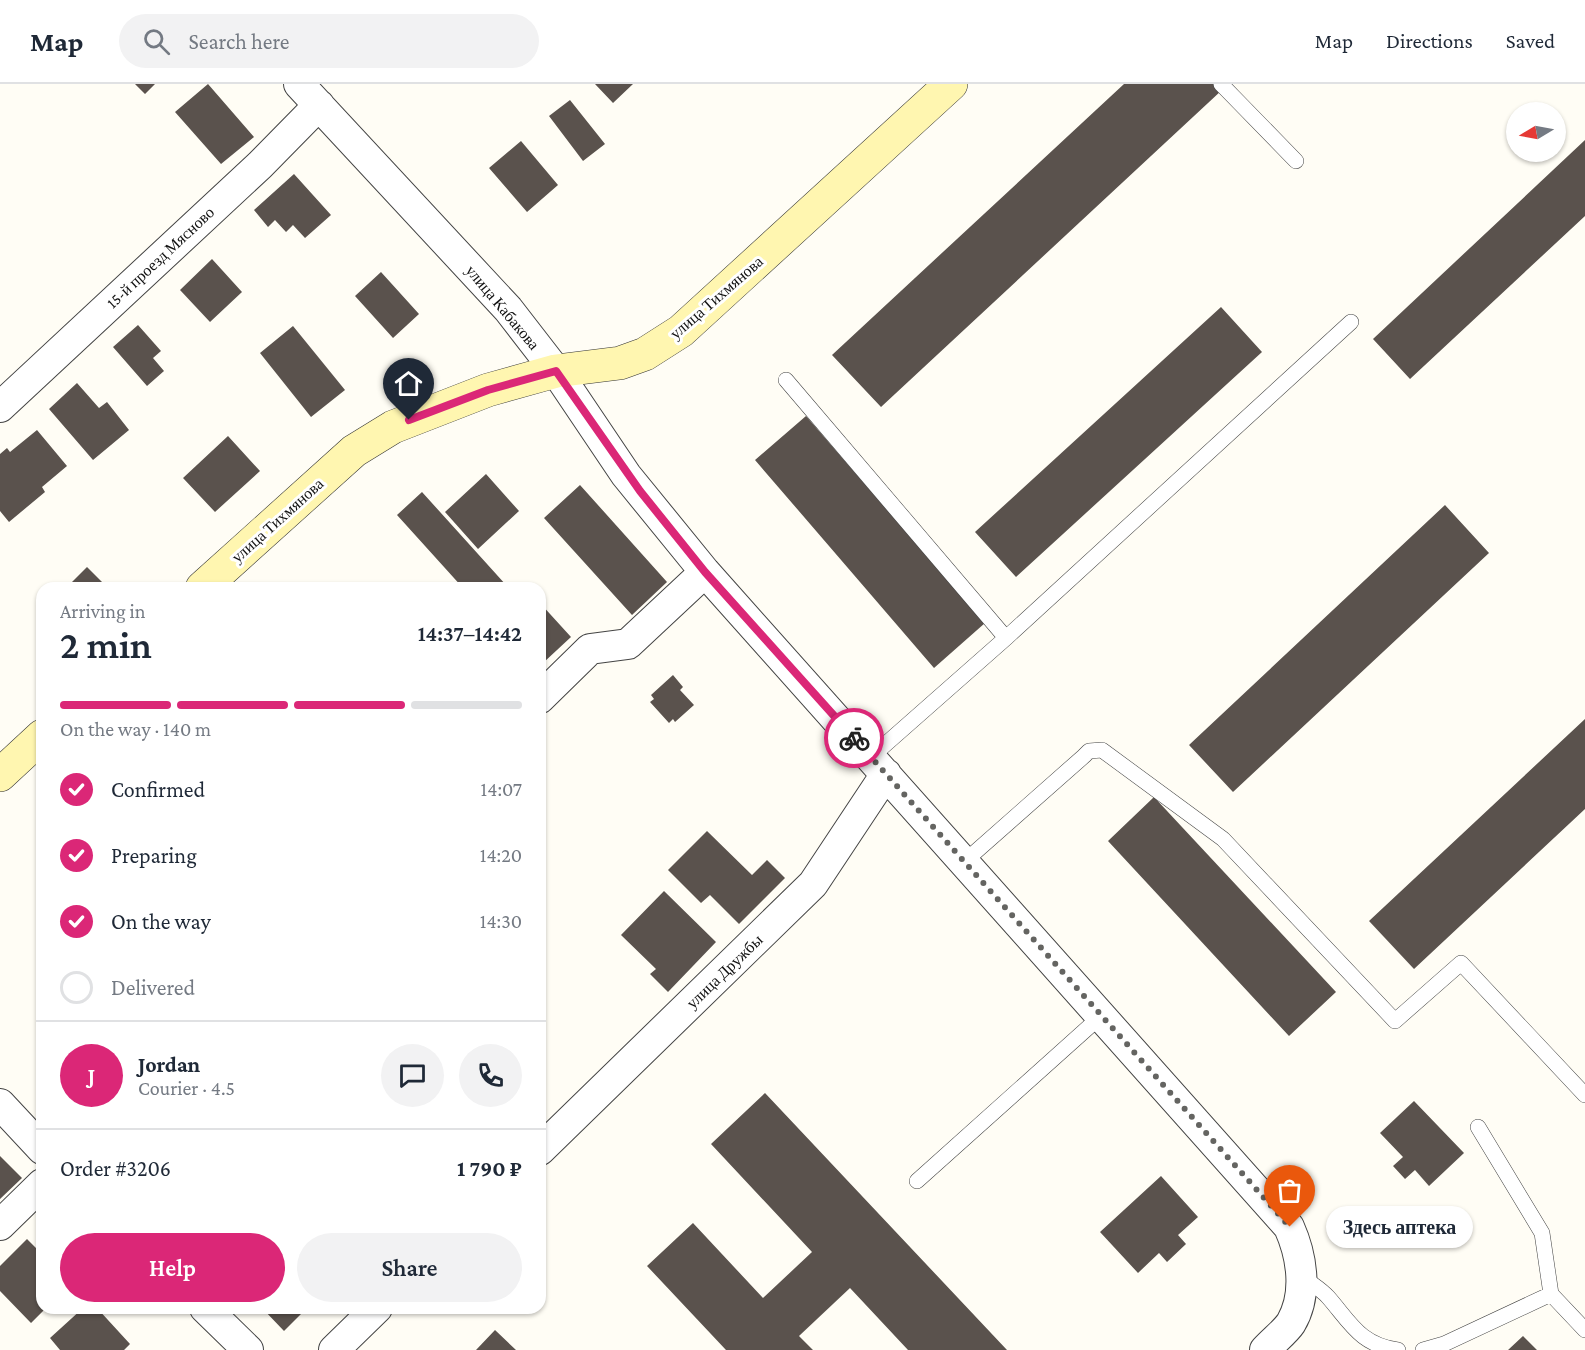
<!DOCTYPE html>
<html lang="en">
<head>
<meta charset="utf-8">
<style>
	body { margin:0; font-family:"Crimson Pro",serif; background:#f2f2f3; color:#1f2937; height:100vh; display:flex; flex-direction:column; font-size:22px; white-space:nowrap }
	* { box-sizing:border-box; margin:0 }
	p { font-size:20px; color:#747a83 }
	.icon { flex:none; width:33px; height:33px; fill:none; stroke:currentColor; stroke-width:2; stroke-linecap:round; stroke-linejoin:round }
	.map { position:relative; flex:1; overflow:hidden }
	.sheet { position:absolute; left:36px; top:498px; width:510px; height:732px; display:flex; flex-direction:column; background:#fff; border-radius:18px; box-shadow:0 2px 4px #0004 }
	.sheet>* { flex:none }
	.needle { width:39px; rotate:260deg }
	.controls { position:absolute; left:1506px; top:18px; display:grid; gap:12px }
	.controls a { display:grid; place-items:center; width:60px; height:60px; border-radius:50%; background:#fff; box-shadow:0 2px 4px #0004; font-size:30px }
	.pin { position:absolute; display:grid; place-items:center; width:51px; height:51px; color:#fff; margin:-62px -26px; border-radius:50% 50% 50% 0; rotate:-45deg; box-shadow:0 0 6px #0007 }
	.pin .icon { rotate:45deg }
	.courier { position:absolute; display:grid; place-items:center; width:60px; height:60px; margin:-30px; border:4px solid #db2777; border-radius:50%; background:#fff; color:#222; box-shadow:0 2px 8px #0007 }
	.bubble { position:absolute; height:42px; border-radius:21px; background:#fff; box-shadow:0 2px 4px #0004; font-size:20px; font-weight:600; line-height:42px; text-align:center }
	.summary em { font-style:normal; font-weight:600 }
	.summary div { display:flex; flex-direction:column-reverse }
	.summary { display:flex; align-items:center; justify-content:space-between; height:102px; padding:0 24px }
	h1 { font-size:39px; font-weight:600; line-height:45px }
	.bar { display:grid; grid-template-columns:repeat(4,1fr); gap:9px 6px; align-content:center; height:72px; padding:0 24px }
	.bar i { height:8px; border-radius:4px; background:#e0e1e3 }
	.bar .active { background:#db2777 }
	.bar p { grid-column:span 4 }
	.line { display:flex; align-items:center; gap:15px; padding:0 24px; border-top:2px solid #e0e1e3 }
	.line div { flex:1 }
	.round { display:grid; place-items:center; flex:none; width:63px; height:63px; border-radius:32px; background:#f2f2f3 }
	ol { padding:0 24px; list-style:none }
	li { display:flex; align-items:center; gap:18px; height:66px }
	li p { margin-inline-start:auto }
	li .icon { padding:6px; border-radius:50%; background:#db2777; color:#fff; stroke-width:4 }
	li:last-child { color:#747a83 }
	li i { width:33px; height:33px; border:3px solid #e0e1e3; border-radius:50% }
	.action { display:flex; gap:12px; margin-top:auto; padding:12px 24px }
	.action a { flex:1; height:69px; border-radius:36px; background:#db2777; color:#fff; font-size:24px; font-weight:600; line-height:69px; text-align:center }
	.action a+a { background:#f2f2f3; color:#1f2937 }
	header { display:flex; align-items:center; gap:36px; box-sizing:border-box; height:84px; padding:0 30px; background:#fff; border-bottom:2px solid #e0e1e3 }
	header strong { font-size:28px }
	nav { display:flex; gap:33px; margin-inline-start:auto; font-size:21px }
	.search { width:420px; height:54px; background:#f2f2f3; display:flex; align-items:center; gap:15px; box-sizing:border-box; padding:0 21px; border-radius:33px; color:#747a83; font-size:22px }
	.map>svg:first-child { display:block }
</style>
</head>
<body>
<header>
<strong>Map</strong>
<div class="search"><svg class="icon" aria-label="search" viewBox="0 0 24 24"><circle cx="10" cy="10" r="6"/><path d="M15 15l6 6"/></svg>Search here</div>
<nav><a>Map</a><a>Directions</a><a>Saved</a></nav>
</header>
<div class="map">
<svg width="1585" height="1266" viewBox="0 0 1585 1266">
	<rect width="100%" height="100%" fill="#fffdf5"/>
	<path fill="#5a524d" d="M135,0H155L145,10Z
		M208,0L254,53L221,80L175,28Z
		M595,0H633L613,19Z
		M1124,0H1217L1222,6L881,323L832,271Z
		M570,16L605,60L583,77L549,32Z
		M1585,56V132L1410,295L1373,255Z
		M521,57L558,101L527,128L489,84Z
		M294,90L331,131L305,154L293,141L286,148L275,136L268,143L254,126Z
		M212,175L242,208L210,238L180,206Z
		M381,188L419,230L393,254L355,212Z
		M1221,223L1262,268L1016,493L975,448Z
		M138,241L161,267L153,274L164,287L147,302L113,263Z
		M293,242L345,306L311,333L260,269Z
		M77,299L99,324L107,318L129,346L93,376L49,325Z
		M806,332L985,539L934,584L755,376Z
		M37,346L67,382L42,403L45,408L9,438L0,427V370L7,364L10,368Z
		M228,352L260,387L215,428L183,394Z
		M486,390L519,427L478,465L445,428Z
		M580,401L667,498L632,531L544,434Z
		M422,408L506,501L503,504H463L397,431Z
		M1445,421L1489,469L1233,708L1189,661Z
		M87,483L108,504H66Z
		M540,519L571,553L543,579L540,576Z
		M673,591L683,603L680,606L694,621L675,638L673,635L669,639L650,618L654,615L651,611Z
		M1585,635V725L1414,885L1369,837Z
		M1154,713L1336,908L1289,952L1108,757Z
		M707,747L752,791L767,776L785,794L739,840L710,811L701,819L668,786Z
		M664,807L716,858L668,908L650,890L656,885L621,851Z
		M765,1009L1007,1266H908L850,1204L799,1252L813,1266H726L647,1182L693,1139L763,1214L812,1168L711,1060Z
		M1414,1017L1464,1069L1429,1102L1415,1086L1405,1095L1393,1082L1403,1073L1380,1049Z
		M0,1072L22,1094L0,1115Z
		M1161,1092L1198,1133L1178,1151L1186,1160L1167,1178L1159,1169L1138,1189L1100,1148Z
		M27,1155L42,1170V1224H46L31,1239L0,1207V1182Z
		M83,1224H97L130,1260L124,1266H60L50,1254Z
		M262,1224H307L284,1247Z
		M495,1246L516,1266H476Z
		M1523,1252L1537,1266H1508Z"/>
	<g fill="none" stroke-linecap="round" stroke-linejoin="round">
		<g stroke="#444" stroke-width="16">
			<path id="lane" d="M1221,0L1296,77
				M786,296L1006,554
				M871,673L1006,554L1351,238
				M964,778L1084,672L1089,667L1102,666L1223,755L1395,937L1461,879L1585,1011
				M1478,1043L1542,1149L1551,1210L1585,1246
				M917,1097L1101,932
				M1302,1192C1310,1199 1321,1205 1328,1213C1350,1238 1360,1261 1398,1266
				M1423,1266L1444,1260L1551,1210"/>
		</g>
		<g stroke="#444" stroke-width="32">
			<path id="street" d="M299,0L508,225L556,287L626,391L705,488L1289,1143C1302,1172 1308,1210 1291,1239C1285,1248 1273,1257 1265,1266
				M0,323L260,81L319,21
				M540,614L590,565L628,560L705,488
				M0,1020L42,1065
				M540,1066L813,800L886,690
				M0,1141L42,1100
				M205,1224L248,1266
				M334,1266L377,1224"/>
		</g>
		<g stroke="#333" stroke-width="34">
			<path id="secondary" d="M202,504L354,367L393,343L488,306L556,287L620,279L645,270L681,247L951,0
				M0,691L42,652"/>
		</g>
		<use href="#lane" stroke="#fff" stroke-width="15"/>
		<use href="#street" stroke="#fff" stroke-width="30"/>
		<use href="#secondary" stroke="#fff6b0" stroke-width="33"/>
	</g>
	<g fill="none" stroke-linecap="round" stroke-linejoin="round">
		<path stroke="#646461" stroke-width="6" stroke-dasharray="0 10.8" d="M854,654L1290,1143"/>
		<path stroke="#db2777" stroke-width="8" d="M409,336L488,306L556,287L640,407L705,488L854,654"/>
	</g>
	<g text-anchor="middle" stroke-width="6" stroke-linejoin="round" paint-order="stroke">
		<g font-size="16" fill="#111" stroke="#fff">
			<text transform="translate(160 173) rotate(-43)" y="6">15-й проезд Мясново</text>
			<text transform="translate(716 213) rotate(-41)" y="6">улица Тихмянова</text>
			<text transform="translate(503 223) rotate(50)" y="6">улица Кабакова</text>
			<text transform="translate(277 436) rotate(-42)" y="6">улица Тихмянова</text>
			<text transform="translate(724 887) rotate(-44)" y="6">улица Дружбы</text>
		</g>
	</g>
</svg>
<div class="controls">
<a><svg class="needle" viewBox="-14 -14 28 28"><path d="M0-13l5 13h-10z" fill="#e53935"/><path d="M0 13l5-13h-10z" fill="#747a83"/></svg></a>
</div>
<div class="pin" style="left:1290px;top:1143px;background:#ea580c"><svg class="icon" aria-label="bag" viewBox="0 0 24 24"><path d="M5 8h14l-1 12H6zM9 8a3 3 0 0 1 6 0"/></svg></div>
<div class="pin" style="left:409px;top:336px;background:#1f2937"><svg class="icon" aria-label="home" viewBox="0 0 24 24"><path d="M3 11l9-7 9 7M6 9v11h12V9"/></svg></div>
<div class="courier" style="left:854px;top:654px"><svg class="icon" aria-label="bike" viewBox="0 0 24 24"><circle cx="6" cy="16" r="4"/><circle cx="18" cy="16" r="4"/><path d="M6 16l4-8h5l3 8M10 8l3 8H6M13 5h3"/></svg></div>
<div class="bubble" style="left:1326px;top:1122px;width:147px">Здесь аптека</div>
<section class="sheet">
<div class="summary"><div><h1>2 min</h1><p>Arriving in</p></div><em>14:37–14:42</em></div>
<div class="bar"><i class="active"></i><i class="active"></i><i class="active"></i><i></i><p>On the way · 140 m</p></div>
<ol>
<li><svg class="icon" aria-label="check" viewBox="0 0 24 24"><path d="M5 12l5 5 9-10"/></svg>Confirmed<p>14:07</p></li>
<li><svg class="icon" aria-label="check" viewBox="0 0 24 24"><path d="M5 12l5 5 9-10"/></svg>Preparing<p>14:20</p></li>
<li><svg class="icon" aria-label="check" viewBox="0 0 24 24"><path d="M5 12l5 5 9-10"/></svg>On the way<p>14:30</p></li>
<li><i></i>Delivered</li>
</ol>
<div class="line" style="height:108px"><b class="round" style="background:#db2777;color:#fff">J</b><div><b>Jordan</b><p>Courier · 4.5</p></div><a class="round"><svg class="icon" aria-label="chat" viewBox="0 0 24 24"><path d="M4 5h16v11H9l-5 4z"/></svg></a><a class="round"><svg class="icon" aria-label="phone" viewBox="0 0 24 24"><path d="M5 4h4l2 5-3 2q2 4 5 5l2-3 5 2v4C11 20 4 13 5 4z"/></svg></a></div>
<div class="line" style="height:78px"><div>Order #3206</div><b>1 790 ₽</b></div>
<div class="action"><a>Help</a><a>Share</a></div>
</section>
</div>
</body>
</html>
